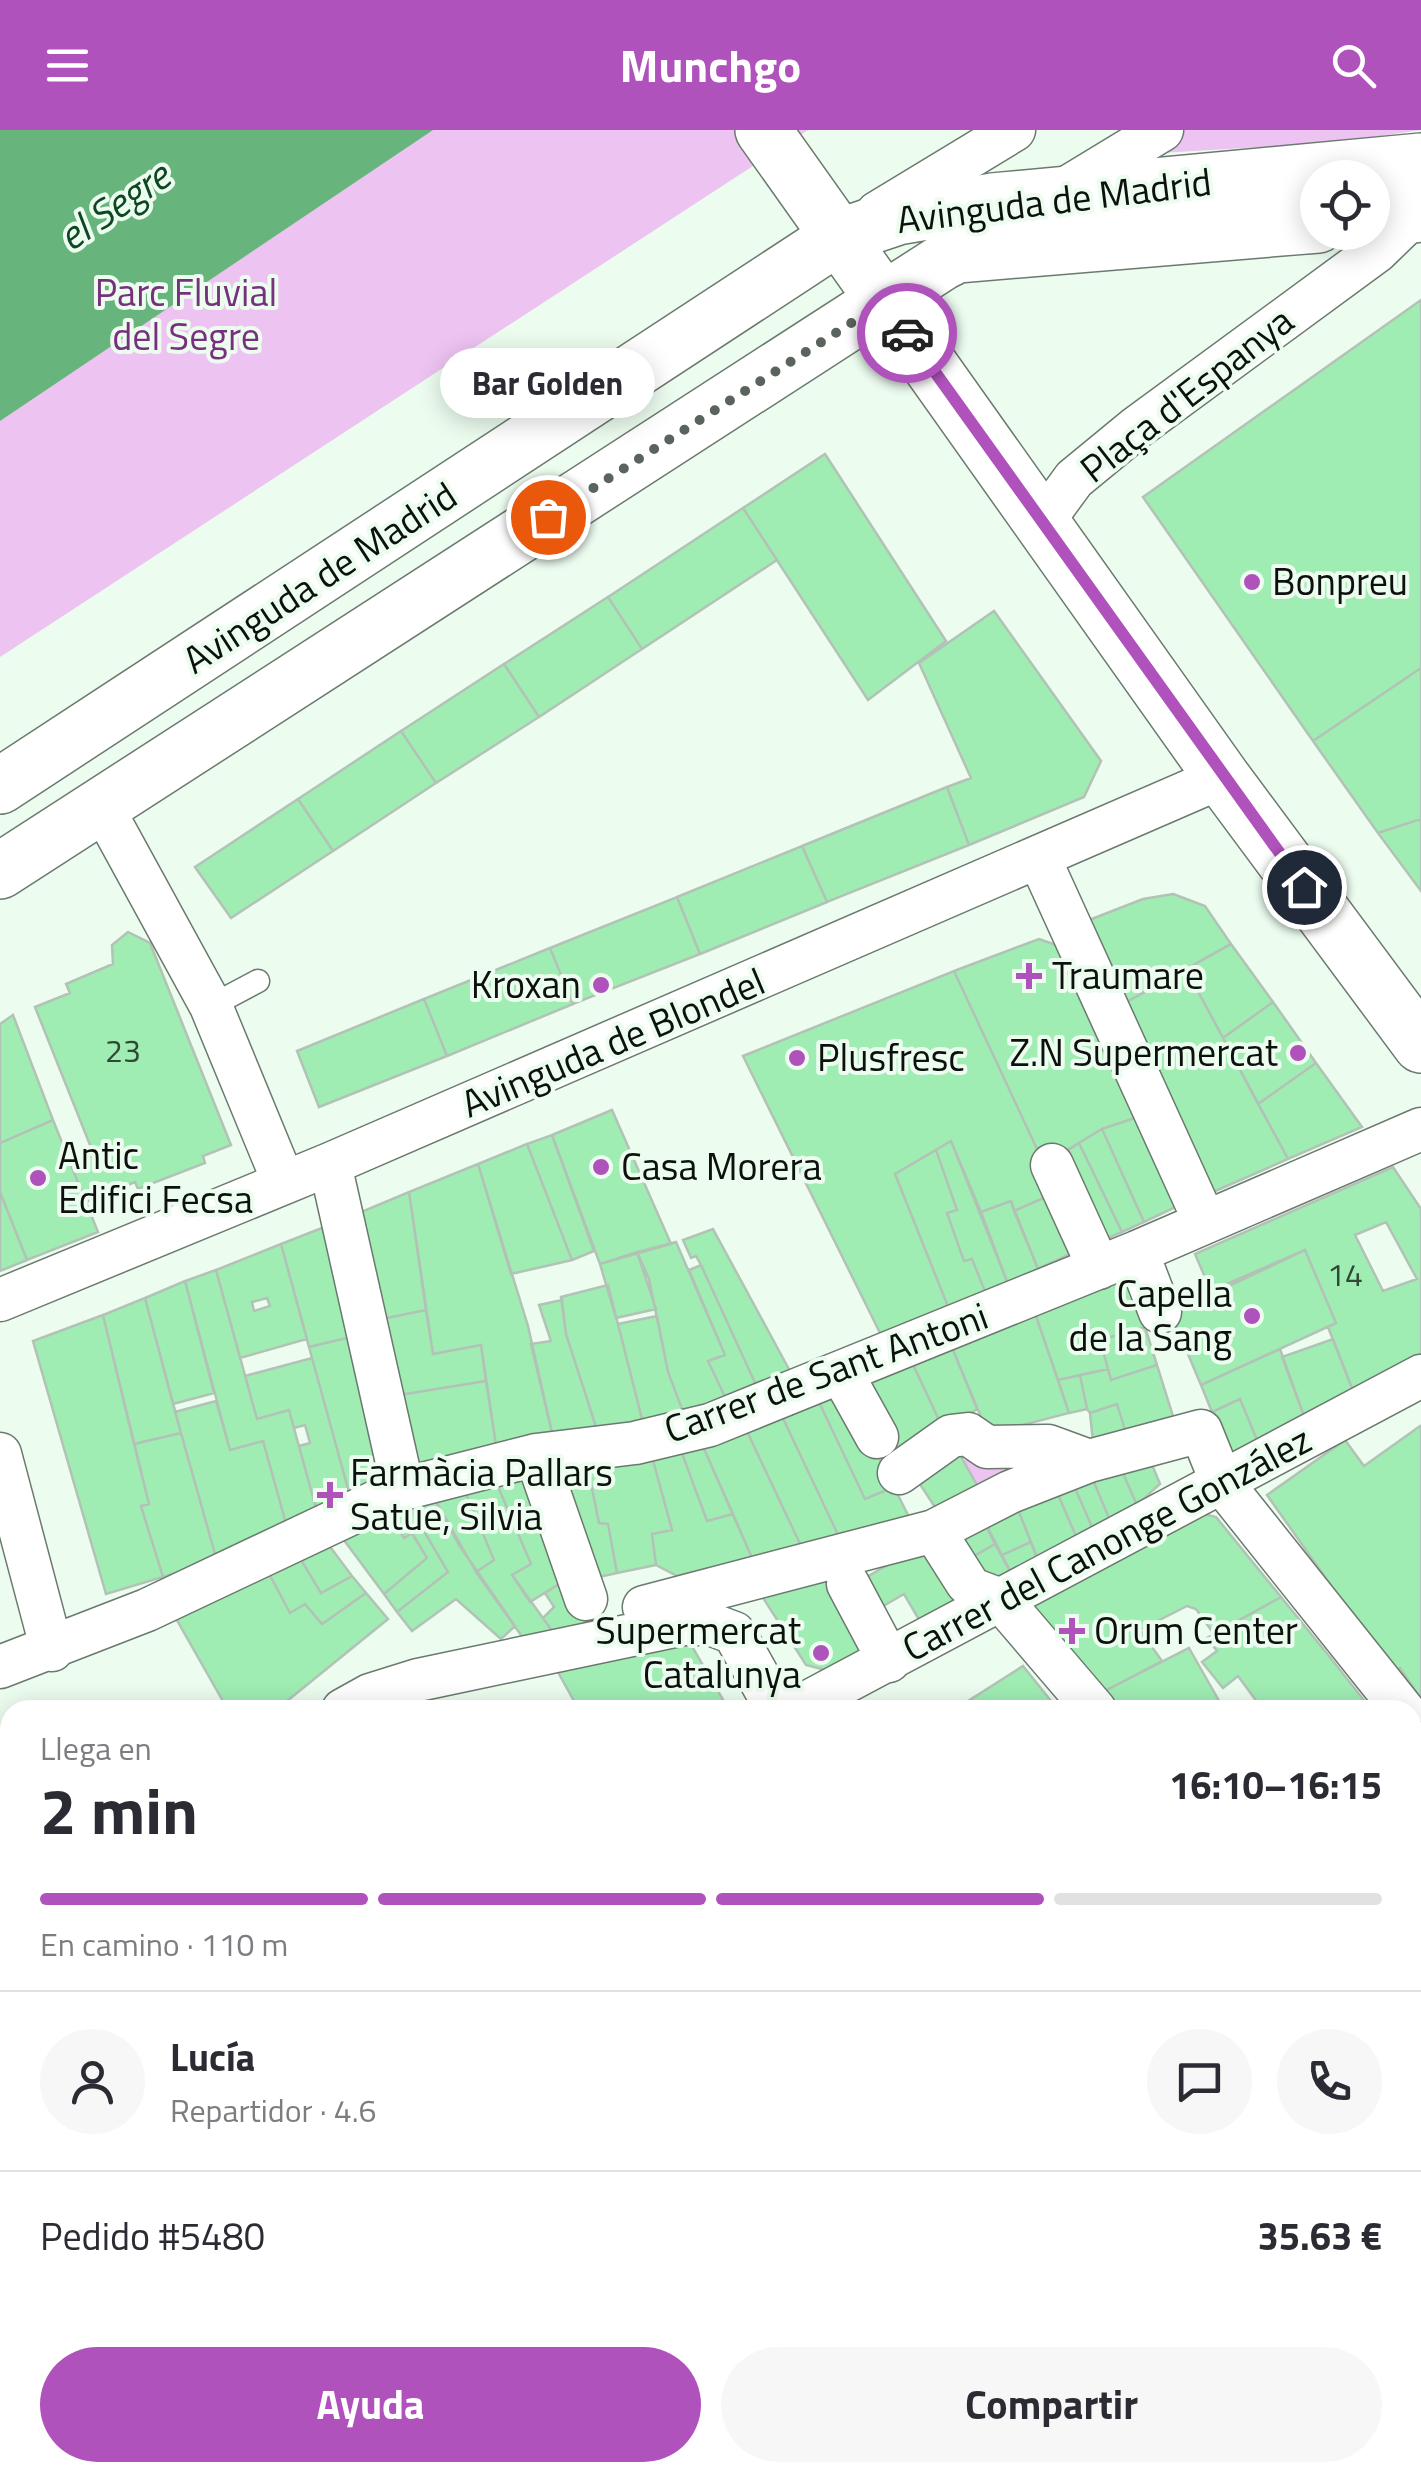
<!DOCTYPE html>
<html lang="es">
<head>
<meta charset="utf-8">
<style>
	body { margin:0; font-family:"Titillium Web",sans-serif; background:#f7f7f7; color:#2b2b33; height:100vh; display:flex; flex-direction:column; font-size:38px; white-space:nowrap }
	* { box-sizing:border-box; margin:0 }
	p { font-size:32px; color:#7c7c81 }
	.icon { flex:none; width:55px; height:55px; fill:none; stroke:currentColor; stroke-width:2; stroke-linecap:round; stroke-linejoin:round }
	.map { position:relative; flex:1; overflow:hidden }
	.panel { position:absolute; left:0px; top:1570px; width:1422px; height:782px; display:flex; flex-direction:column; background:#fff; border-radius:30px 30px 0 0; box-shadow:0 5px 25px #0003 }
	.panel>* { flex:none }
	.fabs { position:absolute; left:1300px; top:30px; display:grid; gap:20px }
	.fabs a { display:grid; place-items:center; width:90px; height:90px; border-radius:50%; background:#fff; box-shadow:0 5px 25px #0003; font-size:50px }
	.pin { position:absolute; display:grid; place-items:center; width:85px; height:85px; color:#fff; margin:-42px; border:5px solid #fff; border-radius:50%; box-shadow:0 2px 10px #0007 }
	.courier { position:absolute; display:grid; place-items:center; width:100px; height:100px; margin:-50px; border:8px solid #b052bc; border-radius:50%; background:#fff; color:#222; box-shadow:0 2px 12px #0007 }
	.bubble { position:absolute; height:70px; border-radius:35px; background:#fff; box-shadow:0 5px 25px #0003; font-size:32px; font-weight:700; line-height:70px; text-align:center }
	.overview em { font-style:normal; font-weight:700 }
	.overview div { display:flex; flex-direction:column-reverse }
	.overview { display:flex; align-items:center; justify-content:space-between; height:170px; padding:0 40px }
	h1 { font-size:65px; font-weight:700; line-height:75px }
	.bar { display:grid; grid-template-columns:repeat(4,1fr); gap:15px 10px; align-content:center; height:120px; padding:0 40px }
	.bar i { height:12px; border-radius:8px; background:#e1e1e2 }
	.bar .active { background:#b052bc }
	.bar p { grid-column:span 4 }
	.line { display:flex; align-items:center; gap:25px; padding:0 40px; border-top:2px solid #e1e1e2 }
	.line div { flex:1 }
	.round { display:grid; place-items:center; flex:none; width:105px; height:105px; border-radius:52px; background:#f7f7f7 }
	.action { display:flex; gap:20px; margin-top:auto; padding:20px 40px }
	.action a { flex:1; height:115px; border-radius:60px; background:#b052bc; color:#fff; font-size:40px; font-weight:700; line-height:115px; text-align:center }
	.action a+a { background:#f7f7f7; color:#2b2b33 }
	header { display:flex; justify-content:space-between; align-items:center; height:130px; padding:0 40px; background:#b052bc; color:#fff; font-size:45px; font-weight:700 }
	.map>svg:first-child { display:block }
</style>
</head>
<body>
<header><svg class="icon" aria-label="menu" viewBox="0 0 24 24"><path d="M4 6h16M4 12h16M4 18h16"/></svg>Munchgo<svg class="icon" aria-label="search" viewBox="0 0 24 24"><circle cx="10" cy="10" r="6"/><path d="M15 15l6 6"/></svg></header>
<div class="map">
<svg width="1421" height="2351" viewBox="0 0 1421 2351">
	<rect width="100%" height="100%" fill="#ecfcef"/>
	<path fill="#edc3f1" d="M0,0H808L0,527Z
		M1179,0H1421L1340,12L1161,23Z
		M963,1330L1072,1331L983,1366Z"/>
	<path fill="#68b47d" d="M0,0H433L0,291Z"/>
	<path fill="#9fedb3" stroke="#b3c2b6" stroke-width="2.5" fill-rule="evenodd" d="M1421,170V538L1313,611L1143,367Z
		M825,324L946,511L868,570L743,378Z
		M743,378L777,430L642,519L608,467Z
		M608,467L642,519L539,587L504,534Z
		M994,481L1101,631L1084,667L969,715L947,657L971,648L919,533Z
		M504,534L539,587L436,653L401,601Z
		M1421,538V689L1378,703L1313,611Z
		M401,601L436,653L333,721L298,669Z
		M947,657L969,715L827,772L802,716Z
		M298,669L333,721L231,788L195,737Z
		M1421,689V761L1378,703Z
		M802,716L827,772L700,824L677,767Z
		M1173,764L1205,776L1231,814L1123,874L1084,792L1143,769Z
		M677,767L700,824L573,874L550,818Z
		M128,802L150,813L231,1015L203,1026L205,1033L138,1059L135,1052L86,1072L70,1033L94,1025L35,877L70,863L66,854L113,834L112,815Z
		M1039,809L1056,815L1138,987L1102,999L1044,1034L954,841Z
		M1231,814L1273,872L1223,908L1186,839Z
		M550,818L573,874L447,926L424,869Z
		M1186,839L1288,1029L1213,1062L1123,874Z
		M954,841L1057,1062L1014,1081L1011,1071L981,1082L951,1011L895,1044L949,1179L882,1207L743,926Z
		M424,869L447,926L319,977L297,921Z
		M1273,872L1316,933L1258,974L1223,908Z
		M13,885L53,990L0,1013V894Z
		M1316,933L1362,997L1288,1029L1258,974Z
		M612,980L671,1114L600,1134L552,1005Z
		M1138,987L1180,1075L1144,1092L1102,999Z
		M53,990L98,1102L27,1130L0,1062V1013Z
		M1102,999L1144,1092L1122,1102L1079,1013Z
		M552,1005L594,1121L572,1130L527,1014Z
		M951,1011L1008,1154L986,1164L972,1129L964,1131L947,1083L957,1080L936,1020Z
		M1079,1013L1122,1102L1095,1114L1055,1029Z
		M527,1014L572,1130L511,1144L478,1034Z
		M936,1020L957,1080L947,1083L964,1131L972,1129L986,1164L949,1179L895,1044Z
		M478,1034L528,1196L553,1307L496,1315L481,1215L433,1224L409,1062Z
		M1393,1037L1421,1079V1227L1353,1261L1328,1197L1336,1193L1305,1120L1212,1164L1195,1124ZM1386,1092L1417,1149L1383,1161L1355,1105Z
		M0,1062L27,1130L0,1141Z
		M409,1062L426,1180L377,1190L354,1085Z
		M1057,1062L1083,1118L1038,1139L1014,1081Z
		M1011,1071L1038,1139L1008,1154L981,1082Z
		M327,1096L355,1206L309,1217L281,1114Z
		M713,1099L791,1243L757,1257L701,1135L696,1126L691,1128L683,1110Z
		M676,1112L725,1225L708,1231L726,1269L685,1287L668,1242L649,1149L637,1122Z
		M281,1114L307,1209L240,1228L216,1140ZM267,1168L270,1176L254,1181L252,1172Z
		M1305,1120L1336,1193L1201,1255L1169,1179Z
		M637,1122L656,1179L616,1188L600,1134Z
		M701,1135L757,1257L726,1269L708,1231L725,1225L689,1140Z
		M216,1140L257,1289L289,1280L317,1382L287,1397L263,1311L230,1320L185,1151Z
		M1129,1149L1145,1197L1100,1210L1108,1239L1058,1250L1035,1183Z
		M185,1151L214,1263L173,1274L145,1168Z
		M608,1155L643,1293L597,1300L566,1204L561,1167Z
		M145,1168L181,1303L134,1314L103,1185Z
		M562,1170L566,1204L597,1300L553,1307L531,1214L551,1211L539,1175Z
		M426,1180L433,1224L481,1215L486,1251L393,1266L377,1190Z
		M1035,1183L1069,1283L988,1304L951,1215Z
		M103,1185L149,1374L141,1376L163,1447L106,1464L33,1211Z
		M657,1186L668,1242L685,1287L643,1293L618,1194Z
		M1145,1197L1157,1235L1111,1250L1100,1210Z
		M355,1206L390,1346L350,1366L309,1217Z
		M1333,1209L1353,1261L1304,1286L1282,1227Z
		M951,1215L977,1279L944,1301L911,1230Z
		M1280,1219L1304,1286L1257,1310L1240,1269L1212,1282L1201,1255Z
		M312,1228L350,1366L317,1382L299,1316L310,1313L305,1295L294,1298L289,1280L257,1289L245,1246Z
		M911,1230L944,1301L897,1334L853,1253Z
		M1157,1235L1177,1299L1129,1313L1117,1274L1090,1283L1087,1279L1080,1245L1108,1239L1111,1250Z
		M1080,1245L1087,1279L1069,1283L1058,1250Z
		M486,1251L496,1315L409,1337L393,1266Z
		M842,1258L894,1357L865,1369L817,1268Z
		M817,1268L865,1369L894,1357L909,1387L840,1409L780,1282Z
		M1240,1269L1257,1310L1230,1324L1212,1282Z
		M216,1271L230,1320L263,1311L287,1397L217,1431L175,1282Z
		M1117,1274L1129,1313L1094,1322L1090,1283Z
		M780,1282L840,1409L801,1416L744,1295Z
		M744,1295L801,1416L752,1428L701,1312Z
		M1420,1296L1421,1298V1569L1400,1538L1393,1543L1267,1365L1345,1310L1364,1336Z
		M181,1303L217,1431L163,1447L141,1376L149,1374L134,1314Z
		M701,1312L733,1384L707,1391L680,1318Z
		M953,1312L983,1366L944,1391L910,1339Z
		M680,1318L707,1391L733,1384L752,1428L677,1446L656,1435L652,1404L672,1400L651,1323Z
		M1146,1320L1160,1354L1137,1375L1117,1330Z
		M651,1323L672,1400L652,1404L656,1435L617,1443L608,1394L599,1393L587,1334Z
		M1117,1330L1137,1375L1113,1398L1089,1340Z
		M587,1334L599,1393L608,1394L617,1443L590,1449L549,1340Z
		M1089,1340L1113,1398L1096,1406L1070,1347Z
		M532,1344L570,1447L530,1472L512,1445L531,1434L496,1352Z
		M1070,1347L1096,1406L1079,1413L1053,1353Z
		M496,1352L531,1434L512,1445L555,1505L526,1512L476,1442L494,1430L464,1359Z
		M1053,1353L1079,1413L1039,1433L1013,1367Z
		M464,1359L494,1430L476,1442L433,1366Z
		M433,1366L459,1415L515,1496L501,1509L456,1469L412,1501L397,1482L448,1442L407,1372Z
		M1013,1367L1031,1412L1002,1425L980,1383Z
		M407,1372L448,1442L397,1482L384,1464L427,1428L412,1403L404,1408L387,1379Z
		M387,1379L404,1408L412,1403L427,1428L384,1464L335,1398Z
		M1196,1382L1216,1387L1281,1467L1214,1504L1196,1479L1187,1476L1140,1500L1162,1531L1095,1566L1030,1487L1035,1467Z
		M980,1383L995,1414L967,1430L949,1401Z
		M322,1406L352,1446L321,1463L295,1420Z
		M928,1412L962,1471L921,1493L904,1464L873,1482L858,1452Z
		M1031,1412L1039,1433L1013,1447L1002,1425Z
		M995,1414L1013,1447L984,1461L967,1430Z
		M295,1420L321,1463L352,1446L366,1463L322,1494L305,1474L290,1483L265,1436Z
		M265,1436L290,1483L305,1474L322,1494L366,1463L388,1489L276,1580H228L174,1485Z
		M830,1443L874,1517L829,1541L806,1535L758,1460Z
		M570,1447L589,1497L555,1505L543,1488L554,1477L545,1463Z
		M1281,1467L1329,1526L1370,1578L1263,1580L1238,1546L1223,1558L1202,1532L1217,1521L1207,1508Z
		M690,1513L729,1580H579L558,1542Z
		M1189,1518L1222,1576L1107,1580L1095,1566Z
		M1023,1536L1051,1571L1037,1580H954Z
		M1051,1571L1058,1580H1037Z
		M124,1572L133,1580H97Z
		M10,1609V2174L0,2177V1612Z
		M1412,1630L1421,1640V1702L1412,1713Z
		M1412,1952L1421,1958V2043L1417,2049L1421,2069L1412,2081Z
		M1421,2069V2103L1412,2097V2081Z
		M1412,2182L1421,2188V2351H1224L1230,2342H1412Z
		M10,2257V2342H151L157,2351H0V2261Z
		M214,2342H402L387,2351H220Z
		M457,2342H784L797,2351H448Z"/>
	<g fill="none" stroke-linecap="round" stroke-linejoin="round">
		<g stroke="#6b796e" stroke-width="25">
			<path id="lane" d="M211,876L258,851
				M817,2342L830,2351"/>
		</g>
		<g stroke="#6b796e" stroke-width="45">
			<path id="street" d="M1060,62L1162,0
				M877,83L1014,0
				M1041,394L1074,349L1136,298L1377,121L1412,87
				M101,675L211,876L284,1053
				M1040,730L1204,1090
				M330,1034L403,1359
				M1052,1035L1099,1138
				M1137,1122L1160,1182
				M0,1170L330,1034L1222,647
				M842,1244L877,1307
				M0,1324L52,1520
				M536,1325L586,1469
				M899,1343L951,1306L968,1304L987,1317L1048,1316L1089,1331
				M934,1401L967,1453
				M848,1454L889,1531
				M977,1461L1001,1470L1095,1580
				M644,1477L934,1401L1010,1362L1089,1331L1201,1301L1222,1353L1403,1580
				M0,1537L147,1480L403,1359L536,1325L635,1313L710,1295L1137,1122L1421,999
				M343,1580L370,1565L418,1550L684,1494H710L734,1503L777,1580
				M793,1580L1421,1246
				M1412,1762L1421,1752
				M1412,1914L1421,1921
				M1412,2143L1421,2149
				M0,2247L10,2242
				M194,2342L200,2351
				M417,2351L429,2342"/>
		</g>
		<g stroke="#6b796e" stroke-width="58">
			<path id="secondary" d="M763,0L1222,647L1421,915"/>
		</g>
		<g stroke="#6b796e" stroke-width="58">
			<path id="primary" d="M1372,90L1421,84
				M0,656L838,107L898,87L992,71L1421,31
				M0,741L943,132L957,125L1318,95"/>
		</g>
		<use href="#lane" stroke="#fff" stroke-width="22"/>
		<use href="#street" stroke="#fff" stroke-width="42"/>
		<use href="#secondary" stroke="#fff" stroke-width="55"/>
		<use href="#primary" stroke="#fff" stroke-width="55"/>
	</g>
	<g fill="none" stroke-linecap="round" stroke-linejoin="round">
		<path stroke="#5a635c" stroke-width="10" stroke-dasharray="0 18" d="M548,387L884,172L907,203"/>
		<path stroke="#b052bc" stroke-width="12" d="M907,203L1304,757"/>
	</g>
	<g fill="#b052bc" stroke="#ecfcef" stroke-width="4">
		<circle cx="1252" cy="452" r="10"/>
		<path d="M1024 831h10v10h10v10h-10v10h-10v-10h-10v-10h10z"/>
		<circle cx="601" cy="855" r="10"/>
		<circle cx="1298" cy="923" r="10"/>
		<circle cx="797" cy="928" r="10"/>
		<circle cx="601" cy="1037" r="10"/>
		<circle cx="38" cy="1048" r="10"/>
		<circle cx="1252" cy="1186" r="10"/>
		<path d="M325 1350h10v10h10v10h-10v10h-10v-10h-10v-10h10z"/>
		<path d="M1067 1486h10v10h10v10h-10v10h-10v-10h-10v-10h10z"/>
		<circle cx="821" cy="1523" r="10"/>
	</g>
	<g text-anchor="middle" stroke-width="8" stroke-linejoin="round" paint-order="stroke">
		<g font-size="32" fill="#314836">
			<text x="123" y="932">23</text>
			<text x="1345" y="1156">14</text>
		</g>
		<g font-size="38" fill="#0c110d" stroke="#ecfcef">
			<text transform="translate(1054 71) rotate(-7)" y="13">Avinguda de Madrid</text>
			<text transform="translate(1187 265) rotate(-38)" y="13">Plaça d'Espanya</text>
			<text transform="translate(320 448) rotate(-33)" y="13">Avinguda de Madrid</text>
			<text transform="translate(613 913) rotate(-23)" y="13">Avinguda de Blondel</text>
			<text transform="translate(826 1243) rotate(-20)" y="13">Carrer de Sant Antoni</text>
			<text transform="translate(1107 1414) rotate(-28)" y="13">Carrer del Canonge González</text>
		</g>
		<g font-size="38" fill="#76307e" stroke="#ecfcef">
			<text x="186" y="176">Parc Fluvial<tspan x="186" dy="44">del Segre</tspan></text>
		</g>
		<g font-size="38" fill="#0c110d" stroke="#ecfcef" text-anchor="start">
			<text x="1272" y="465">Bonpreu</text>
			<text x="1052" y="859">Traumare</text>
			<text x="581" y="868" text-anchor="end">Kroxan</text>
			<text x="1278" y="936" text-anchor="end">Z.N Supermercat</text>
			<text x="817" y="941">Plusfresc</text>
			<text x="58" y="1039">Antic<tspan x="58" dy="44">Edifici Fecsa</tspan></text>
			<text x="621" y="1050">Casa Morera</text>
			<text x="1232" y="1177" text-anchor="end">Capella<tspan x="1232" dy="44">de la Sang</tspan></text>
			<text x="350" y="1356">Farmàcia Pallars<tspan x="350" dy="44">Satue, Silvia</tspan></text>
			<text x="801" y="1514" text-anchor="end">Supermercat<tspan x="801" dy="44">Catalunya</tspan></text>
			<text x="1094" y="1514">Orum Center</text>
		</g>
		<g font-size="40" font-style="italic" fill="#0d4723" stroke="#ecfcef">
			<text transform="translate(114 76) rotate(-34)" y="14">el Segre</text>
		</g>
	</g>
</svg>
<div class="fabs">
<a><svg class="icon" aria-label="locate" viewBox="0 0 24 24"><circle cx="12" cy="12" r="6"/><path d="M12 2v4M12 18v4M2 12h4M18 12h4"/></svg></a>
</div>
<div class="pin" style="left:548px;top:387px;background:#ea580c"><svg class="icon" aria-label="bag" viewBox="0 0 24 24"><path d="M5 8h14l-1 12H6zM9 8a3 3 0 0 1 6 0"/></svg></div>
<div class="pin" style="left:1304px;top:757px;background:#1f2937"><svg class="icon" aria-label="home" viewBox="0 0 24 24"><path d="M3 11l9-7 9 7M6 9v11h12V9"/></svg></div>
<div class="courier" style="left:907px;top:203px"><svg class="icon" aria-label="car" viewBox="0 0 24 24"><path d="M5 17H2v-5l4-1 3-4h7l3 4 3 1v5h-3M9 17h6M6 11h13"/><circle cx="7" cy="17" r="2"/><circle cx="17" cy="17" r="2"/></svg></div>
<div class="bubble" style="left:440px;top:218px;width:215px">Bar Golden</div>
<section class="panel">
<div class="overview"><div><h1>2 min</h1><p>Llega en</p></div><em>16:10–16:15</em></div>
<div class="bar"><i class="active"></i><i class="active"></i><i class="active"></i><i></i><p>En camino · 110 m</p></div>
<div class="line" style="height:180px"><a class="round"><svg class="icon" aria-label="person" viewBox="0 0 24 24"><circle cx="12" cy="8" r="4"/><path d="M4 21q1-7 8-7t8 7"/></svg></a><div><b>Lucía</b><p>Repartidor · 4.6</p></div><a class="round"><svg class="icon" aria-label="chat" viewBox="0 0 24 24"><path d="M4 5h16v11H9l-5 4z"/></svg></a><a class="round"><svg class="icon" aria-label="phone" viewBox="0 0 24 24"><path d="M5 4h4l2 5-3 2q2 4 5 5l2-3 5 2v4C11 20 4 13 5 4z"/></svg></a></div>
<div class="line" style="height:130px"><div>Pedido #5480</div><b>35.63 €</b></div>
<div class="action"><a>Ayuda</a><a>Compartir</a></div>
</section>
</div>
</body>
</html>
